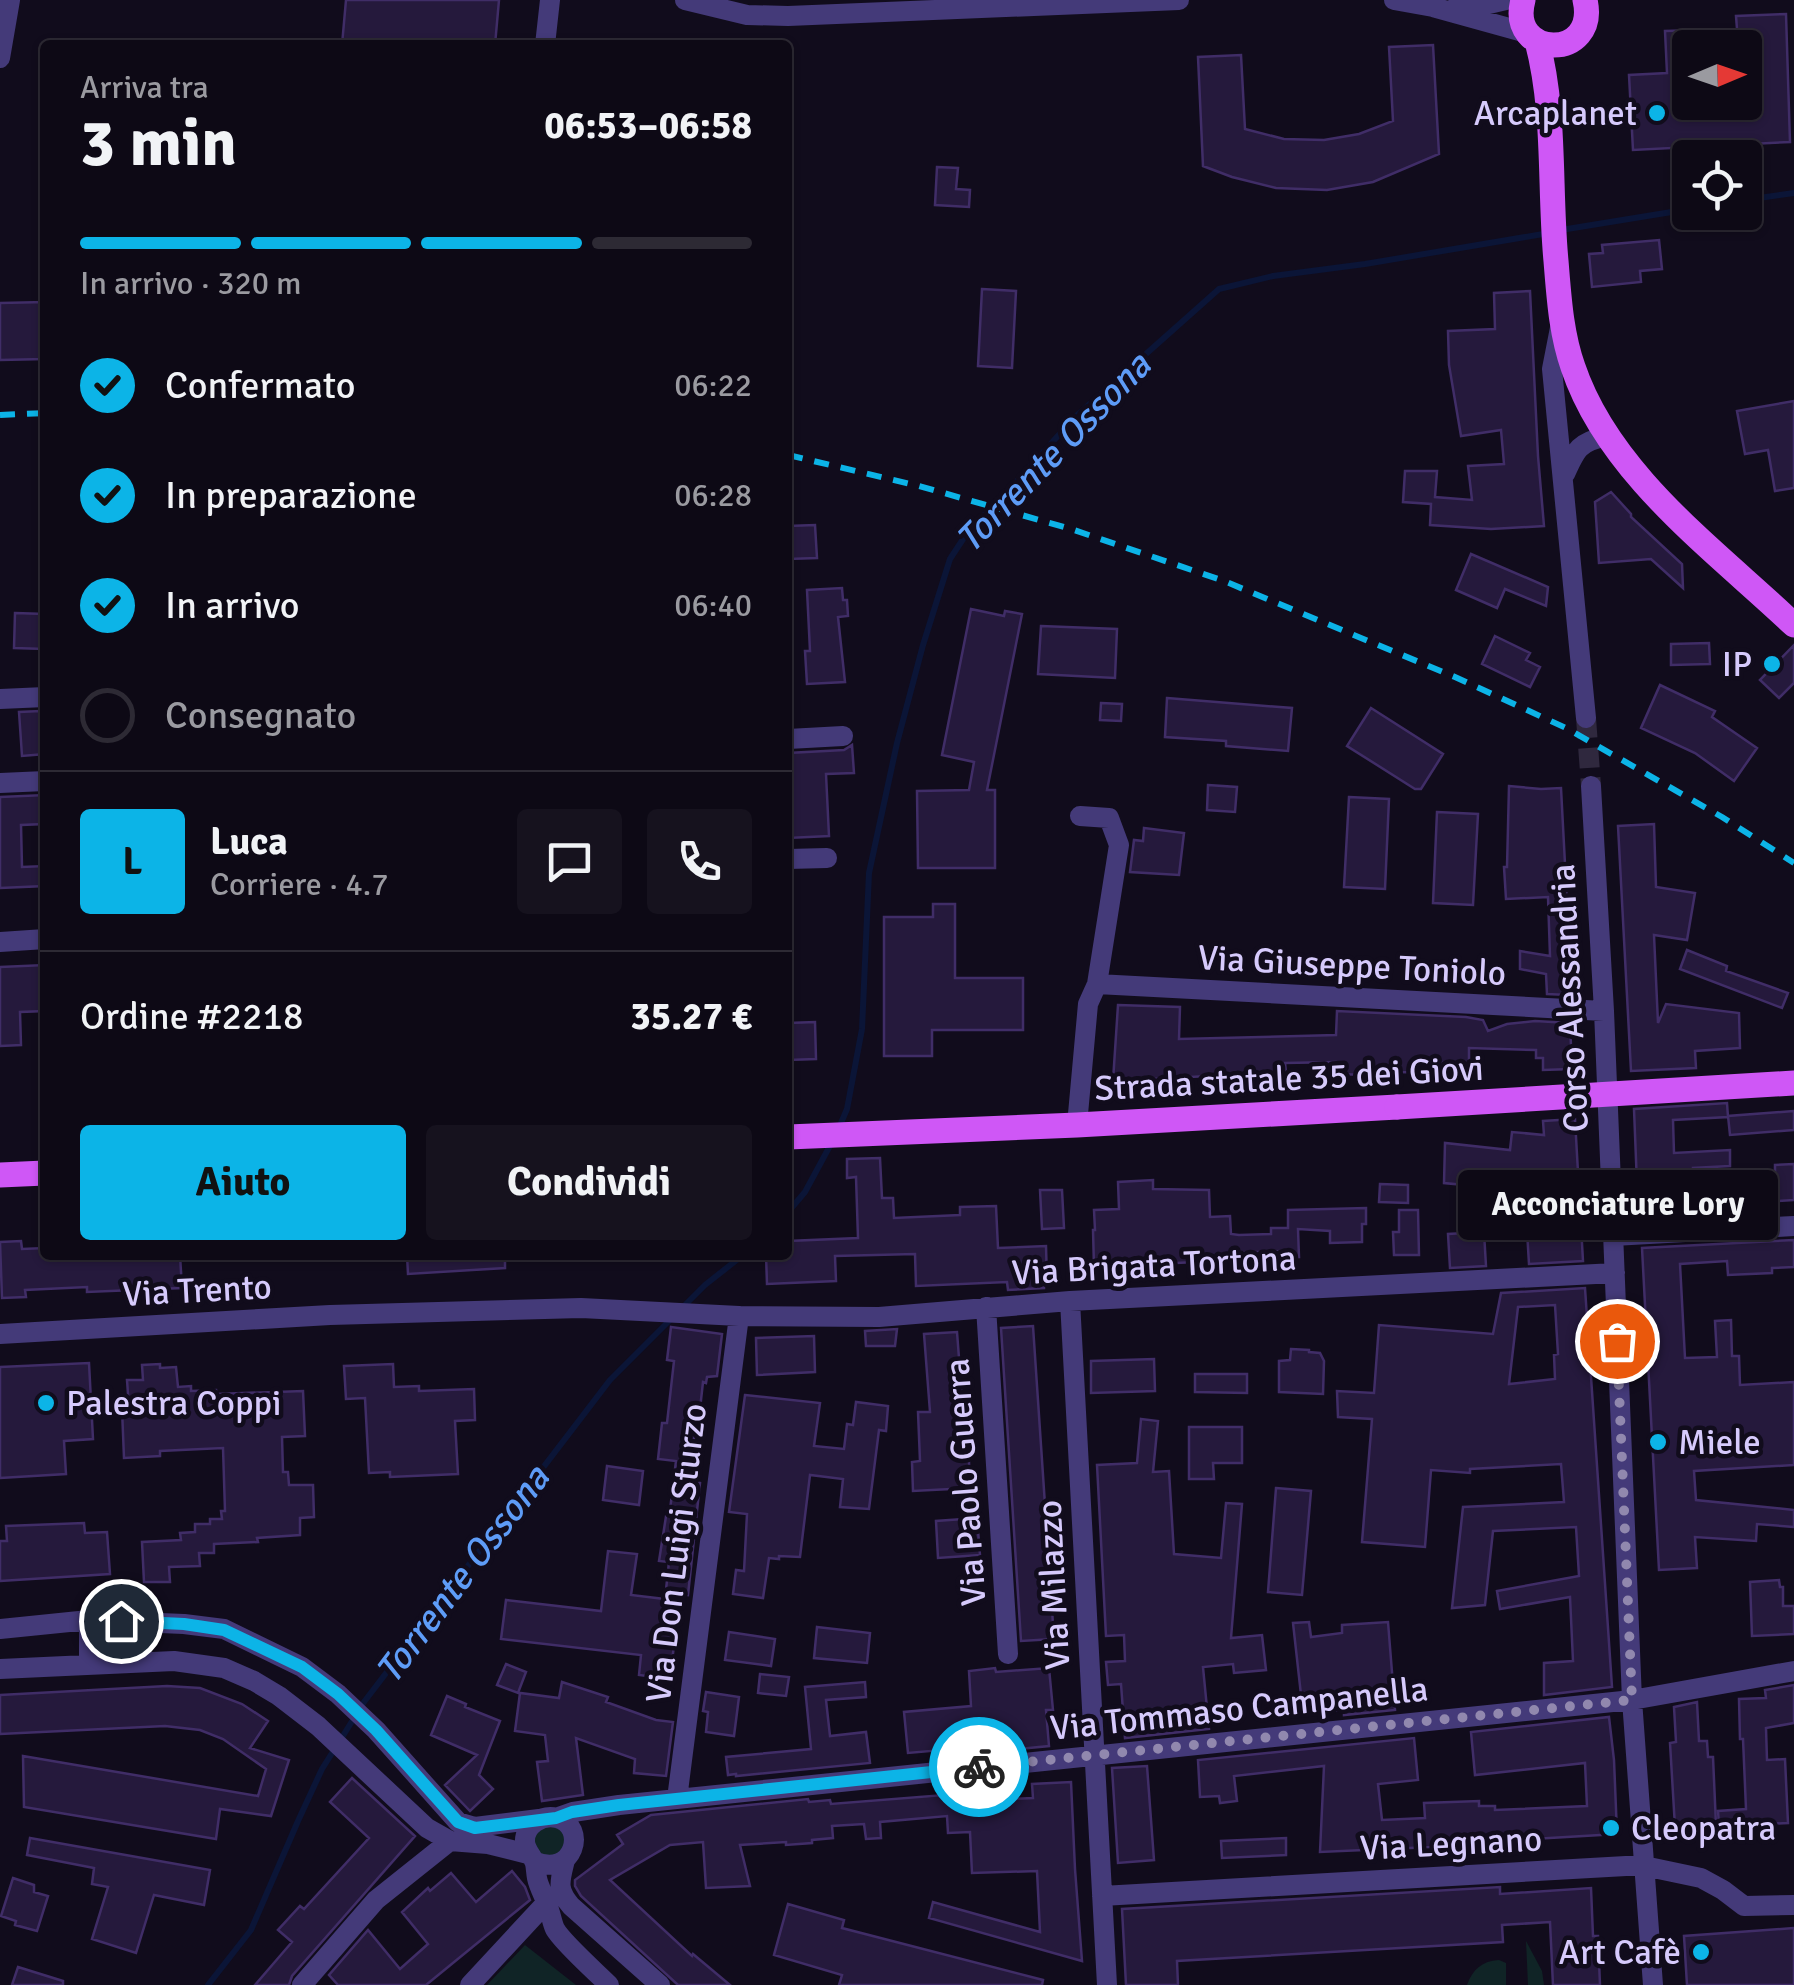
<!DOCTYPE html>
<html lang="it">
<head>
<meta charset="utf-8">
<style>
	body { margin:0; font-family:Signika,sans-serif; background:#16121e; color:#f1f3f6; height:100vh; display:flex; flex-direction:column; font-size:38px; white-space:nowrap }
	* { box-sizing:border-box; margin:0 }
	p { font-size:32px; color:#9a9aa0 }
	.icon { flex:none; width:55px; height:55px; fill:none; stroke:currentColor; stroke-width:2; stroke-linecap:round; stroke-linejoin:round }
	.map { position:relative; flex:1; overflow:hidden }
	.sheet { position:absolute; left:40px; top:40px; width:752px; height:1220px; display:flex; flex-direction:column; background:#0d0915; border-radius:10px; box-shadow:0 2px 8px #0004,0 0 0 2px #2d2a34 }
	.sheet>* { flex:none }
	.needle { width:65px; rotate:88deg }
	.tools { position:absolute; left:1672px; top:30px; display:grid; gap:20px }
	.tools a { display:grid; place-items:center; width:90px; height:90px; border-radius:10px; background:#0d0915; box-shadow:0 2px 8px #0004,0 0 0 2px #2d2a34; font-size:50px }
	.pin { position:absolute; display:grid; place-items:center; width:85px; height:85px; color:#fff; margin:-42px; border:5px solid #fff; border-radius:50%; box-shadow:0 2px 10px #0007 }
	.courier { position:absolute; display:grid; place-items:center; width:100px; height:100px; margin:-50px; border:8px solid #0cb4e7; border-radius:50%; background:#fff; color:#222; box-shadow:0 2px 12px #0007 }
	.bubble { position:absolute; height:70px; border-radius:10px; background:#0d0915; box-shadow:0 2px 8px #0004,0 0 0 2px #2d2a34; font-size:32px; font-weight:700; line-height:70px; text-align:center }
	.overview em { font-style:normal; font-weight:700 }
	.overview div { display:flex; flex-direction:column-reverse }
	.overview { display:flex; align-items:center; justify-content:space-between; height:170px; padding:0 40px }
	h1 { font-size:65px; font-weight:700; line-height:75px }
	.bar { display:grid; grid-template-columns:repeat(4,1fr); gap:15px 10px; align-content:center; height:120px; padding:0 40px }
	.bar i { height:12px; border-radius:8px; background:#2d2a34 }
	.bar .selected { background:#0cb4e7 }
	.bar p { grid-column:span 4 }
	.line { display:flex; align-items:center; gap:25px; padding:0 40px; border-top:2px solid #2d2a34 }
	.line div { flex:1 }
	.round { display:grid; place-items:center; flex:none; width:105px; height:105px; border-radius:10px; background:#16121e }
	ol { padding:0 40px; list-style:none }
	li { display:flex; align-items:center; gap:30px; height:110px }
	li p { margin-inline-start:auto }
	li .icon { padding:10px; border-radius:50%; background:#0cb4e7; color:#111; stroke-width:4 }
	li:last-child { color:#9a9aa0 }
	li i { width:55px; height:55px; border:5px solid #2d2a34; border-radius:50% }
	.cta { display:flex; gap:20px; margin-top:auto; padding:20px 40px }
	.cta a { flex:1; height:115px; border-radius:10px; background:#0cb4e7; color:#111; font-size:40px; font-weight:700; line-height:115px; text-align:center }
	.cta a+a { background:#16121e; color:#f1f3f6 }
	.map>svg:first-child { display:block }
</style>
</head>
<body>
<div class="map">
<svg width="1794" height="1985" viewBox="0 0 1794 1985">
	<rect width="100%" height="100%" fill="#110c1c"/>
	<path fill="#102426" d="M534 1841a16 16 0 1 1 32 0a16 16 0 1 1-32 0Z
		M1526,1941L1542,1971L1544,1985H1528Z
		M525,1945L576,1985H487Z
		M1499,1960L1506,1963V1985H1467C1473,1969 1482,1961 1499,1960Z"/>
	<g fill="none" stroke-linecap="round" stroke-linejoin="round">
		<path stroke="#0b1537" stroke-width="6" d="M1745,200L1794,193
			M1561,230L1690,209
			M838,1130L847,1109L862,1029L869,873L897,743L923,645L950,559L969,530L1002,498L1074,418L1219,289L1273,276L1365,264L1549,233
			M788,1212L805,1192L832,1142
			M681,1309L705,1285L743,1255
			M341,1739L364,1702L610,1380L673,1317
			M208,1985L251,1930L298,1821L322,1769L334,1750"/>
	</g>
	<path fill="#25193c" stroke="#402d67" stroke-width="2.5" fill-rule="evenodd" d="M346,0H499L495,45H342Z
		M1786,14L1790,142L1633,150L1629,75L1667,73L1665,31L1737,29L1736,16ZM1690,48H1745V102H1690Z
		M1433,45L1439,154L1373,182L1327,190L1276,188L1232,177L1203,166L1198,57L1241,55L1245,129L1284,139L1324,140L1359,134L1393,121L1389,47Z
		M937,167L958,168L956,189L970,190L969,207L935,205Z
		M1659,240L1662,269L1640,271L1641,282L1592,287L1589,254L1603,253L1602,245Z
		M982,289L1016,291L1012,368L978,366Z
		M1530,291L1538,456L1544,526L1491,529L1430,525L1431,504L1403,502L1405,471H1437L1435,497L1472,500L1468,466L1504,464L1501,430L1461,436L1449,365L1448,331L1495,329L1494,293Z
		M45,302V359L0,360V303Z
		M1794,401V488L1775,491L1768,450L1745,454L1737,411Z
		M1611,492L1631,514V517L1682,564L1683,588L1651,559L1599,563L1595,502Z
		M815,525L817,558L788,559V526Z
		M1471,554L1548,587L1546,606L1505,589L1497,608L1456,590Z
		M842,588L843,600H847L848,616L838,617L845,682L807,684L805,651H810L807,590Z
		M971,609L1004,616L1005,611L1022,614L987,790H995V868H918L917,791L969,790L974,762L942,755Z
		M15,613L45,614V649L14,648Z
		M1041,626L1117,629L1115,678L1038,674Z
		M1495,636L1530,653L1526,660L1540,667L1530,687L1482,664Z
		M1709,643L1710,664L1671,665V644Z
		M1794,645V683L1779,698L1760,680Z
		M1660,685L1715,711L1712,717L1757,748L1734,781L1695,753L1641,728Z
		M1167,698L1292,708L1288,751L1226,746V741L1165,737Z
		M1101,703L1122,704L1121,721L1100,720Z
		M1371,708L1443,754L1421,789H1415L1347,746Z
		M40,711V719L45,718V754L22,756L19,712Z
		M852,745L854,773L826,774L829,836L788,838V753L844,750Z
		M1208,785L1237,787L1235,812L1207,810Z
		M1509,786L1541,789L1561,788L1569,940H1566L1568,995L1547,994L1546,974L1520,969V951L1550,956L1548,897L1506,899L1504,867H1507Z
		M45,795V824L21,825L22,867L45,866V886L0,888V797Z
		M1349,797L1389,799L1385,889L1344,887Z
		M1437,812L1478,814L1473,905L1433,903Z
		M1654,824L1656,887L1695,893L1687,940L1654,935L1658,1023L1666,1004L1739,1013L1740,1048L1695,1051L1696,1068L1631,1071L1618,826Z
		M1144,828L1184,833L1179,875L1130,872L1134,840L1143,841Z
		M933,904H955V978H1023V1030H932V1056H884V917H933Z
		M1687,950L1727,966L1726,971L1788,993L1782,1008L1680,969Z
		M45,965V1011L20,1012L21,1045L0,1046V967Z
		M1118,1005L1180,1007L1179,1039L1336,1035L1337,1011L1466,1017L1483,1020L1488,1031L1507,1024L1535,1021L1570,1023L1572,1069L1543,1070V1058H1536V1050L1469,1048V1064L1428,1062V1073L1368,1071V1075L1336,1074V1062L1285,1063L1286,1072L1113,1081Z
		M815,1022L816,1059L788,1060V1023Z
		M1727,1103L1728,1117L1673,1120L1674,1153L1730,1150V1166L1693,1168L1694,1183L1676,1184L1677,1208L1638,1210L1634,1109Z
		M1794,1111V1130L1730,1135L1728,1116Z
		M1575,1119L1583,1261L1529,1264L1527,1231L1552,1229L1550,1193L1444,1183L1445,1143L1510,1150L1512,1132L1544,1135L1543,1121Z
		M880,1158L882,1198H893L894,1218L960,1215V1207L996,1206L998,1248L1046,1246L1047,1281H1044V1288L1008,1290L1007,1282L916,1286L915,1254L835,1256L836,1281L767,1284L766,1255H788V1241L858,1238L856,1177L847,1178V1159Z
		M1794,1164V1200L1724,1204L1723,1173L1775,1171V1165Z
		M1153,1180V1189L1209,1190L1210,1217L1230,1216L1231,1234L1239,1235L1271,1234V1228H1288V1210L1366,1208V1224H1362V1242L1330,1243V1231L1298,1229L1299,1257L1281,1258V1251L1236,1253L1237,1260L1094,1267L1093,1230H1095L1094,1210L1119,1209L1118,1182Z
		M1380,1184L1408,1185V1203L1379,1202Z
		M1040,1190H1062L1064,1228L1042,1229Z
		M1399,1210H1418L1419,1255H1394L1393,1232H1399Z
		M1484,1232L1486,1266L1450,1268L1448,1234Z
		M1794,1240V1267L1772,1268V1273L1728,1275L1727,1261L1680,1264L1685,1358L1717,1357L1715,1321L1731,1320L1732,1356H1739L1740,1385L1794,1382V1465L1694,1471L1696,1500L1794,1510V1527L1757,1524L1756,1541L1695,1537L1697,1568L1659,1570L1642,1248Z
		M21,1241L22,1249L45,1248V1255H180L182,1288L87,1292V1287L25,1290L26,1297L2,1298L0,1242Z
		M407,1255H505V1268L408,1274Z
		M1585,1288L1612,1687L1544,1695V1663L1573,1661L1570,1597L1500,1609L1497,1591L1579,1576L1576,1527L1493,1531L1485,1605L1452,1608L1463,1507L1564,1502L1561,1464L1470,1469V1473L1431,1470L1425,1547L1362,1542L1372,1419L1338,1417L1337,1391L1374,1393L1379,1325L1493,1334L1501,1293ZM1555,1305L1558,1354L1554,1355L1555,1379L1509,1384L1518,1307Z
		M1033,1326L1054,1639L1021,1641L1001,1328Z
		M671,1327L722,1334L717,1376L707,1377L706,1383L703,1382L699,1418H696L690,1481L700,1483L688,1595L680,1594L670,1679L639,1675L641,1655L501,1639L506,1600L601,1611L608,1551L637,1554L631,1595L665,1599L669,1562L659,1561L667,1510H670L676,1461L658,1459L662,1423H667L674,1361L667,1360Z
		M897,1329L895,1346H866L865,1331Z
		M957,1332L963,1410H967L970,1488L913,1491L912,1462L920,1461L918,1412H930L924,1334Z
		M814,1336L815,1372L757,1375L756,1338Z
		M1291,1349L1309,1350V1352L1320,1353L1324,1361L1323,1394L1279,1392V1361L1290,1360Z
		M1154,1359L1155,1391L1091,1393V1361Z
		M89,1363L93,1439L64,1441L66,1474L0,1478V1367Z
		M160,1364V1368L176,1367L178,1387L191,1386V1391L216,1390V1394L303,1391L305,1436L282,1437L283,1472H288L289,1485H313L314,1517L300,1518V1535L257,1538L258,1542L214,1544V1553H199L200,1566L169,1567L170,1582H144L142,1542L181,1540L180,1533L195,1532V1524H210V1519H222L221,1511H225L223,1448L160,1451V1456L124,1458L122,1409L129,1408L127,1380H143L142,1365Z
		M393,1364L394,1387L419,1386V1391L474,1389L475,1420L455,1421L458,1474L390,1477V1472L369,1473L365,1398L346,1399L344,1366Z
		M1195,1374H1247V1393L1195,1392Z
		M745,1395L820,1403L814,1446L844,1449L847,1424L853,1425L856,1402L888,1406L886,1431L879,1430L869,1509L840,1507L843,1479L810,1475L800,1557L779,1556V1559L769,1558L763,1598L733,1594L736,1570L744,1571L747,1514L729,1512Z
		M1141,1419L1158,1421L1153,1472L1169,1471L1174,1554L1221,1558L1226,1503L1242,1504L1231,1638L1262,1635L1266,1670L1234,1673L1233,1664L1203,1667L1209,1729L1125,1738L1121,1684L1108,1685L1106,1662L1125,1661L1124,1635L1106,1636L1097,1465L1137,1463Z
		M1189,1427H1242V1463H1213L1214,1479H1189Z
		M607,1466L643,1471L639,1505L603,1500Z
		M1276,1488L1311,1491L1302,1595L1268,1592Z
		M977,1518L980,1555L938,1558L936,1521Z
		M84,1523L85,1533L107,1532L110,1574L0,1581V1541H7L6,1526Z
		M1779,1580L1780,1587H1783V1606H1794V1634L1752,1636L1750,1582Z
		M1309,1622L1311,1637L1342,1633V1625L1388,1622L1395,1710L1344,1715V1710L1303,1713L1293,1623Z
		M817,1627L870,1633L867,1663L814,1658Z
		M729,1632L775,1639L771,1666L725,1660Z
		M506,1664L526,1672L518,1693L497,1685Z
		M995,1668L996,1672L1049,1668L1053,1710H1046L1049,1746L976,1753V1747L908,1753L904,1712L971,1706L969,1671Z
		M760,1674L789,1677L786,1696L758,1693Z
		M562,1682L608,1697L606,1702L656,1720L673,1722L666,1776L634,1773L635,1759L576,1738L583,1795L542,1801L537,1762L548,1761L545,1735L515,1731L520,1693L559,1698Z
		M865,1682L866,1697L826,1700L830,1736L866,1732L870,1763L736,1776V1774L728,1775L726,1757L811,1749L805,1687Z
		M1794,1685V1723L1766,1728L1767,1760L1785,1759L1788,1823L1719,1826L1718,1811L1746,1809L1743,1739H1740L1739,1699L1766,1698L1765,1690Z
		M167,1686L200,1688L242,1704L268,1721L250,1748L289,1760L271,1816L220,1809L216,1839L24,1807L23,1756L258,1796L266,1769L223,1739L200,1730L165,1726L0,1734V1695Z
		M706,1692L739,1697L734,1736L706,1732L708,1712L703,1711Z
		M447,1696L466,1704L465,1707L500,1721L479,1775L493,1789L470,1811L445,1785L477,1755L431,1735Z
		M1697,1702L1699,1741H1707L1708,1757H1713L1716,1825L1675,1827L1670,1743L1676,1742L1674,1707Z
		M1609,1717L1614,1760L1617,1834L1432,1845V1847L1320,1852L1324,1766L1234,1776L1237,1801L1220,1803L1219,1796L1200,1797L1198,1760L1414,1738L1418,1780L1378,1784L1382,1820L1425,1818L1424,1803L1479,1801V1806H1495V1810L1587,1806L1585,1763L1475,1775L1471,1732Z
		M1147,1766L1154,1860L1118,1863L1112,1768Z
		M352,1778L415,1836L292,1976L289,1985H255L292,1942L278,1930L300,1906L304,1909L369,1838L330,1802Z
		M1071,1782L1075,1869L1082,1961L929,1918L933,1902L1040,1932L1037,1871L972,1873L970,1832L948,1833L947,1816L880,1822L881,1838L866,1839L864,1824L832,1826L833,1838L812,1840V1843L786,1845V1842L740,1845L750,1886L706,1888L703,1842L670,1845L610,1880L692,1956L693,1954L730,1985H678L581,1896L575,1886V1880L623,1844L617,1835L651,1815L808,1799L809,1802L830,1800L831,1804L969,1793V1801L1033,1798L1032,1784Z
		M30,1838L210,1870L204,1905L154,1895L136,1953L92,1939L108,1887L92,1884L94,1868L27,1855Z
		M1286,1838V1855L1222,1858L1221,1841Z
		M512,1871L525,1887L530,1900L426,1985H338L329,1975L368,1930L400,1969L428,1944L402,1912L428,1888L430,1891L451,1873L476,1902Z
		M13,1878L34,1885V1892L48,1896L37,1931L15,1925L16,1921L1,1916Z
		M1500,1887V1894L1591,1888L1593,1936H1598L1600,1985H1553L1550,1922L1502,1925L1503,1942L1177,1961L1178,1985H1126L1122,1909Z
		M788,1904L844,1920L842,1928L1043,1980L1042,1985H839L842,1975L774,1955Z
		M1794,1928V1985H1687L1684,1936Z
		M18,1967L63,1981V1985H12Z"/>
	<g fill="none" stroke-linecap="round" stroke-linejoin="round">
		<path stroke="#2f283e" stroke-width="20" stroke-dasharray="20 10" stroke-linecap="butt" d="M1586,718L1591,786"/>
		<path stroke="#443a79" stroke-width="20" d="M685,0L747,15L788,16L1179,0
			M1394,0L1433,7L1527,33
			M1455,8L1476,7L1506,0
			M545,45L550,0
			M0,58L10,0
			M1560,328L1552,369L1586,718
			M1565,474C1576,449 1579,442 1607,436
			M0,699L45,697
			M788,739L843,736
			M0,783L45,781
			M1591,786L1604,1011L1632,1700L1653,1985
			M788,859L827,858
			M0,942L45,939
			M1097,984L1604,1011
			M1077,1125L1088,1004L1097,984L1119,845L1109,818L1080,816
			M1613,1236L1794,1226
			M1070,1301L1107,1985
			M986,1307L1008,1654
			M0,1334L330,1315L581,1308L739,1316L879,1317L1070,1301L1615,1273
			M89,1620V1663
			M0,1629L89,1620L184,1624L224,1629L302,1667L338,1694L376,1730L458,1822L475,1827L539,1819
			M0,1669L174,1661L224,1668L254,1681L279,1696L318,1726L427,1828L450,1841L488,1844L528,1854
			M677,1799L739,1316
			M556,1818L573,1812L619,1805L1632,1700L1794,1671
			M565,1860C560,1881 556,1889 571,1906L660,1985
			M534,1861C574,1879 588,1826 557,1818C542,1814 524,1826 525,1842C526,1851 532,1855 535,1863C536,1868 536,1873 537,1878C539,1888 545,1897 548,1907C551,1914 552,1923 555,1929C563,1943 596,1972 609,1985
			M1102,1896L1626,1866H1644L1701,1878L1723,1890L1744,1906L1794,1905
			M302,1985L376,1900L450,1841
			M470,1985L547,1902"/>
		<path stroke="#cf57f6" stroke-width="25" d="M1523,0C1507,59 1599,61 1585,0
			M1537,41C1556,113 1549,187 1556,261C1559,297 1561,333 1573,367C1609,474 1715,550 1794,625
			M788,1137L1077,1125L1397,1107
			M0,1175L45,1173"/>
		<path stroke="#0cb4e7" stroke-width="6" stroke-dasharray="15 12" stroke-linecap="butt" d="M0,415L45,413
			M788,455L919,486L1071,529L1224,581L1455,677L1566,728L1722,817L1794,863"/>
		<path stroke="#cf57f6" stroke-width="25" d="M1397,1107L1794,1083"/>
	</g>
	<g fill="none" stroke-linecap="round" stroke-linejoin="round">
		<path stroke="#9188ae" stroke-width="10" stroke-dasharray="0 18" d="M979,1767L1632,1700L1617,1341"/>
		<path stroke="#0cb4e7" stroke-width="12" d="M121,1621L184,1624L224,1630L302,1667L338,1694L376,1730L458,1822L475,1828L556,1818L572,1812L619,1805L979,1767"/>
	</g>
	<g fill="#0cb4e7" stroke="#110c1c" stroke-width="4">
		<circle cx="1657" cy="113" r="10"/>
		<circle cx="1772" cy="664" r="10"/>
		<circle cx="46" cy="1403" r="10"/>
		<circle cx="1658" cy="1442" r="10"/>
		<circle cx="1611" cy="1828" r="10"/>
		<circle cx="1701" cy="1952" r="10"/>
	</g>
	<g text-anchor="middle" stroke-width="9" stroke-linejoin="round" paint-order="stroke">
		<g font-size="35" fill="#d6cafc" stroke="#110c1c" text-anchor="end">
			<text x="1637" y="125">Arcaplanet</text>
			<text x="1752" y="676">IP</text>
			<text x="66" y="1415" text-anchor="start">Palestra Coppi</text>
			<text x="1678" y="1454" text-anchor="start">Miele</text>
			<text x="1631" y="1840" text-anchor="start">Cleopatra</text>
			<text x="1681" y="1964">Art Cafè</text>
		</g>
		<g font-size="35" fill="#d6cafc" stroke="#110c1c">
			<text transform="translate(1352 965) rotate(3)" y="12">Via Giuseppe Toniolo</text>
			<text transform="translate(1569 998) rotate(-93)" y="12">Corso Alessandria</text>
			<text transform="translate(1289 1078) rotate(-3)" y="12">Strada statale 35 dei Giovi</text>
			<text transform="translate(1154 1265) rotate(-3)" y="12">Via Brigata Tortona</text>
			<text transform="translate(197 1290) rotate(-3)" y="12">Via Trento</text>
			<text transform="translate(965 1482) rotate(-94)" y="12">Via Paolo Guerra</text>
			<text transform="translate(676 1553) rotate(-83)" y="12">Via Don Luigi Sturzo</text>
			<text transform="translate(1053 1585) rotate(-93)" y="12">Via Milazzo</text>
			<text transform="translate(1239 1708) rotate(-6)" y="12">Via Tommaso Campanella</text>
			<text transform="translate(1451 1843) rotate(-3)" y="12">Via Legnano</text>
		</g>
		<g font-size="38" font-style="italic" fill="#5e9cf7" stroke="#110c1c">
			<text transform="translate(1053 452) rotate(-46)" y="13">Torrente Ossona</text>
			<text transform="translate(462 1574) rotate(-53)" y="13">Torrente Ossona</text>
		</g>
	</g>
</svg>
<div class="tools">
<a><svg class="needle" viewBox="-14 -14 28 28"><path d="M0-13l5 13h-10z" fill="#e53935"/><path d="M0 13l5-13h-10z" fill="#9a9aa0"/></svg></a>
<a><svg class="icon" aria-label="locate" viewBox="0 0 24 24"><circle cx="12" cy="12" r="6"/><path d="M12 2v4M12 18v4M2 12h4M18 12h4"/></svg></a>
</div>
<div class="pin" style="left:1617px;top:1341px;background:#ea580c"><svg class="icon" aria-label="bag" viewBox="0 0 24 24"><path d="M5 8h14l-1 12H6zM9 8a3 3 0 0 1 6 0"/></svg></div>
<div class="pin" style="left:121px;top:1621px;background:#1f2937"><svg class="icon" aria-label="home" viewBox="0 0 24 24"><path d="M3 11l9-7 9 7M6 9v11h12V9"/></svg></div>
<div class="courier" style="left:979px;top:1767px"><svg class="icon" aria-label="bike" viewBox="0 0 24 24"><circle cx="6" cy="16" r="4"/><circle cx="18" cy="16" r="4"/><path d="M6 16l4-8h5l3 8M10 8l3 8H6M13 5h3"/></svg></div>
<div class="bubble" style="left:1458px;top:1170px;width:320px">Acconciature Lory</div>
<section class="sheet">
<div class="overview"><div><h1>3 min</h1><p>Arriva tra</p></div><em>06:53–06:58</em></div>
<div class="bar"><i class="selected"></i><i class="selected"></i><i class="selected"></i><i></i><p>In arrivo · 320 m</p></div>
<ol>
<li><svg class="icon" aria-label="check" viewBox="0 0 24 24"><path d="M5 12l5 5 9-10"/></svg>Confermato<p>06:22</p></li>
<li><svg class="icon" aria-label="check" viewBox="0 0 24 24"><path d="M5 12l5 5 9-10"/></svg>In preparazione<p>06:28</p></li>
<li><svg class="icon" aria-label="check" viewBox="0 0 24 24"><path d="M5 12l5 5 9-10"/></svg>In arrivo<p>06:40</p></li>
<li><i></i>Consegnato</li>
</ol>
<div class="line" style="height:180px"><b class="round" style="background:#0cb4e7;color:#111">L</b><div><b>Luca</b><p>Corriere · 4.7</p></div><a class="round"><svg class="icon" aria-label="chat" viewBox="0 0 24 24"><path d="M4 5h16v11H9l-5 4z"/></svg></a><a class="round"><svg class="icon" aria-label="phone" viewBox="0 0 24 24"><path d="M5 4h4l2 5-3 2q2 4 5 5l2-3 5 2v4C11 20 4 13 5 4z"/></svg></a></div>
<div class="line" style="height:130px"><div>Ordine #2218</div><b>35.27 €</b></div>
<div class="cta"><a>Aiuto</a><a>Condividi</a></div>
</section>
</div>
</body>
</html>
